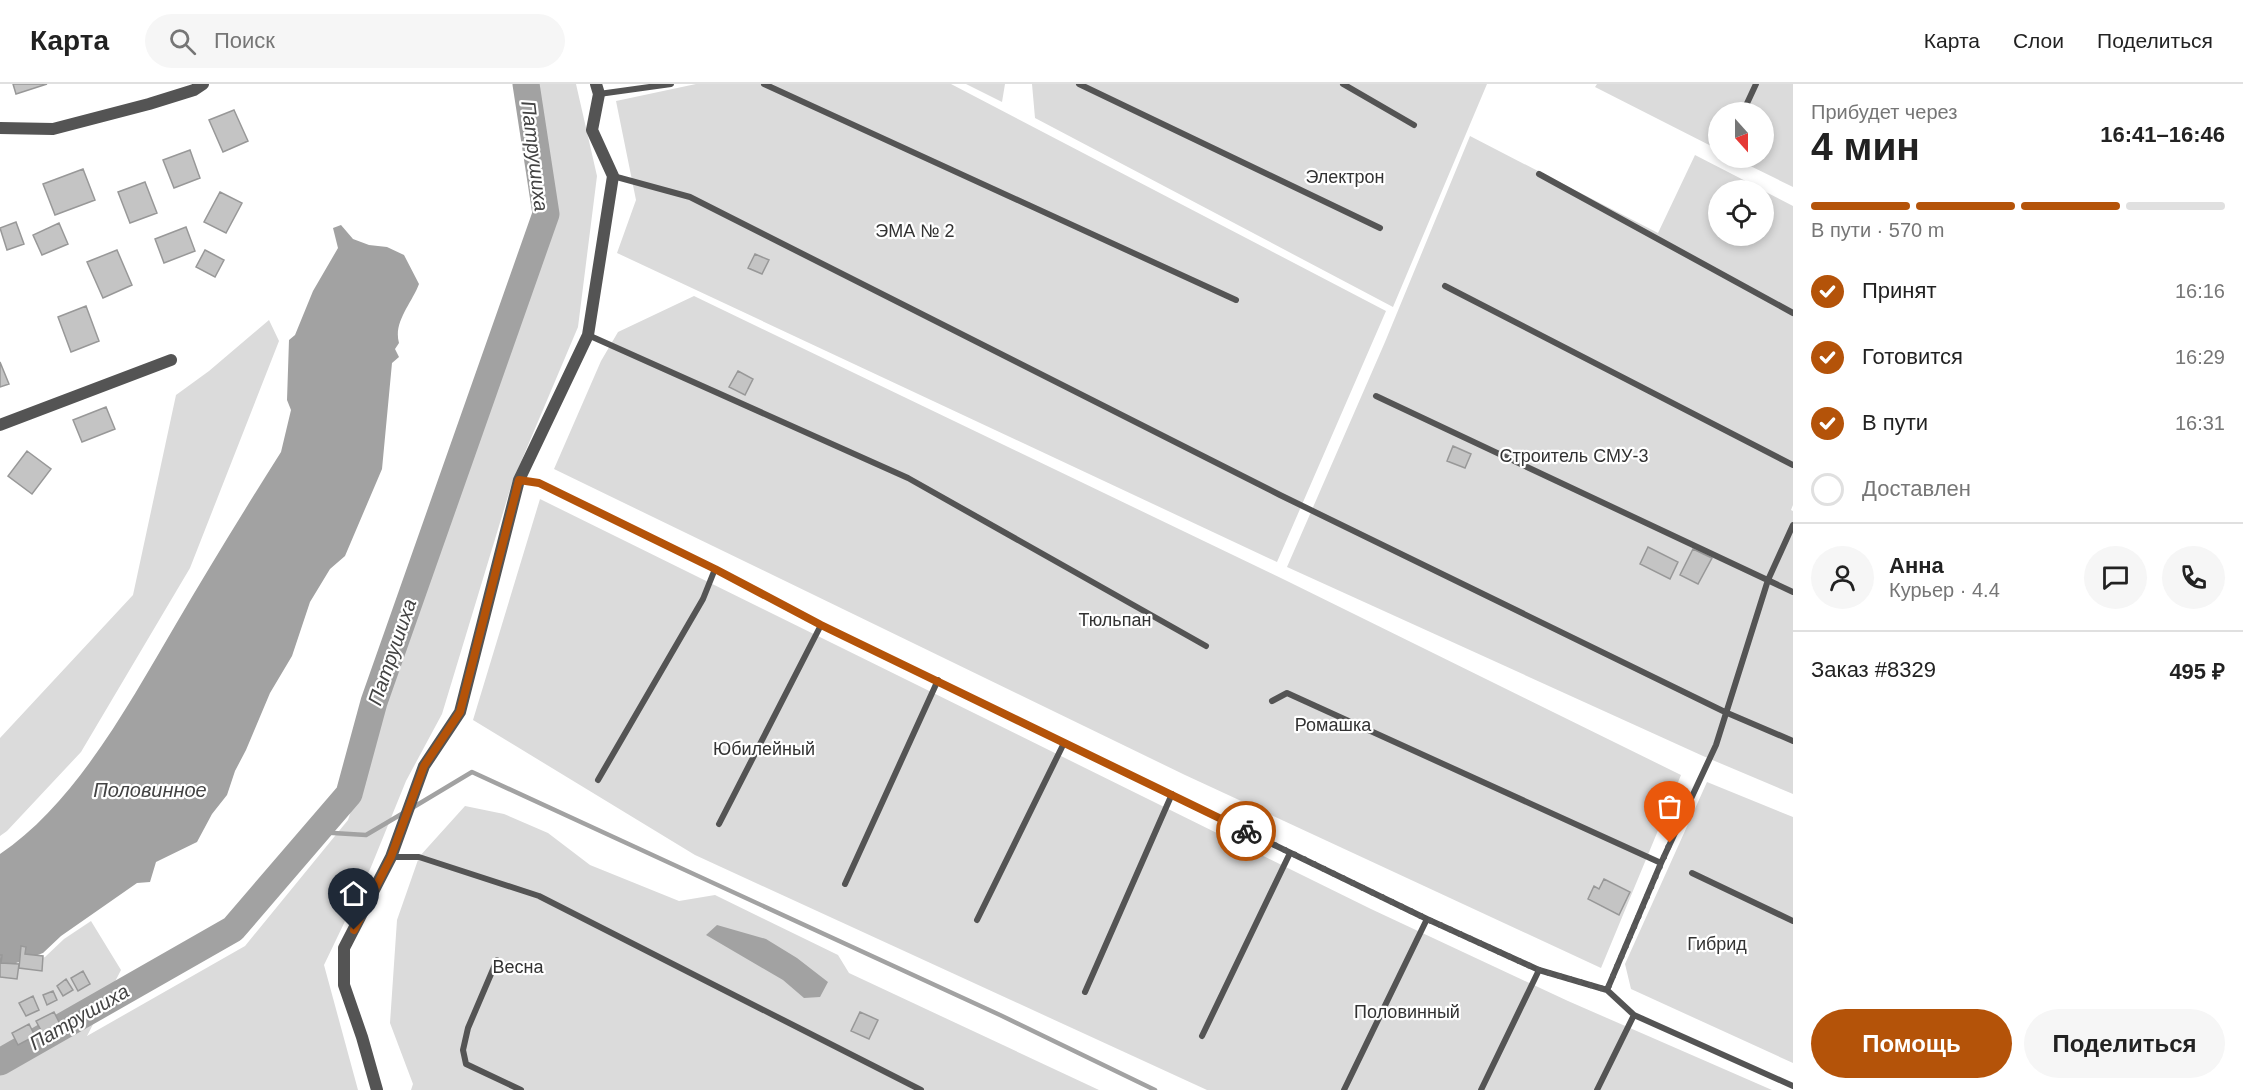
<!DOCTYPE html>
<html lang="ru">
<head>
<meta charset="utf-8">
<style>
	body { margin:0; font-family:Arial,sans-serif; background:#f6f6f6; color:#222; height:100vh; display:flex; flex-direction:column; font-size:22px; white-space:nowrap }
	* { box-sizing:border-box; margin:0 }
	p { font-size:20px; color:#767676 }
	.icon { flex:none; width:33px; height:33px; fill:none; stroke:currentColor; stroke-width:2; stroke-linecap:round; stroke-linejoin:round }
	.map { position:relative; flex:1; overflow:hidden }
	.sheet { display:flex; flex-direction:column; background:#fff; width:450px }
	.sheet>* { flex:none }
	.needle { width:39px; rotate:159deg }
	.tools { position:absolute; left:1708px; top:18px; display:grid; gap:12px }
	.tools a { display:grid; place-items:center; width:66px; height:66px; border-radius:50%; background:#fff; box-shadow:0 3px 9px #0003; font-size:30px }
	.pin { position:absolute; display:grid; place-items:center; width:51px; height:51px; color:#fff; margin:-62px -26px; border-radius:50% 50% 50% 0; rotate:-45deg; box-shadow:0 0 6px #0007 }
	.pin .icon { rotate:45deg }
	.courier { position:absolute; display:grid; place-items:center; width:60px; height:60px; margin:-30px; border:4px solid #b45309; border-radius:50%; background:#fff; color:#222; box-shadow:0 2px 8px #0007 }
	.headline em { font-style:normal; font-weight:800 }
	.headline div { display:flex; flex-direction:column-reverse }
	.headline { display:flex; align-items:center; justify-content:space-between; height:102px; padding:0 18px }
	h1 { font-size:39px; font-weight:800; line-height:45px }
	.bar { display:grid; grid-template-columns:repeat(4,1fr); gap:9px 6px; align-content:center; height:72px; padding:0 18px }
	.bar i { height:8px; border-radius:4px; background:#e0e0e0 }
	.bar .current { background:#b45309 }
	.bar p { grid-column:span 4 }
	.line { display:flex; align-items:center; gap:15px; padding:0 18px; border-top:2px solid #e0e0e0 }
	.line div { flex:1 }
	.round { display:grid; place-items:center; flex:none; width:63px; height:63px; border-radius:32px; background:#f6f6f6 }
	ol { padding:0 18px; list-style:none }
	li { display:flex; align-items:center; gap:18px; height:66px }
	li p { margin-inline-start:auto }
	li .icon { padding:6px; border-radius:50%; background:#b45309; color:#fff; stroke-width:4 }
	li:last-child { color:#767676 }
	li i { width:33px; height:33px; border:3px solid #e0e0e0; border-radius:50% }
	.action { display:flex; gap:12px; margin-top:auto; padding:12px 18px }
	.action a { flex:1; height:69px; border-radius:36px; background:#b45309; color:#fff; font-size:24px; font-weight:800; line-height:69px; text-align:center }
	.action a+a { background:#f6f6f6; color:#222 }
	header { display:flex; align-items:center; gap:36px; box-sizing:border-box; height:84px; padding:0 30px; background:#fff; border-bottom:2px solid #e0e0e0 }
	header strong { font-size:28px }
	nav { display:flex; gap:33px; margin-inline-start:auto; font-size:21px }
	.search { width:420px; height:54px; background:#f6f6f6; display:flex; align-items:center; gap:15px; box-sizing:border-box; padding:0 21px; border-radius:33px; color:#767676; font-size:22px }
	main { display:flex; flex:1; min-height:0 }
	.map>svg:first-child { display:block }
</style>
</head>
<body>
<header>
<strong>Карта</strong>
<div class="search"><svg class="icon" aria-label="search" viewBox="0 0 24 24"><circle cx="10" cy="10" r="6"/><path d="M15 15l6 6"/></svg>Поиск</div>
<nav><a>Карта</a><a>Слои</a><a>Поделиться</a></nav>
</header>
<main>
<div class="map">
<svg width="1793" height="1006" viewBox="0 0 1793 1006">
	<rect width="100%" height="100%" fill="#fff"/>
	<path fill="#dbdbdb" d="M534,0H576L597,92L578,243L512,399L442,630L406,697L371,783L324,881L358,1006H0V889L45,873L64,855L91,837L121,886L87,952L245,862L348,736L455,412L555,132Z
		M696,0H951L1386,227L1277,478L617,169L636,116L616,17Z
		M966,0H1005L1002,18Z
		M1032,0H1487L1393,223L1035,34Z
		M1597,0H1793V103L1734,74H1764V28H1719V66L1595,3Z
		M1470,52L1658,149L1695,71L1763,106H1719V152H1764V107L1793,122V421L1791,426L1793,427V710L1703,672L1287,483L1385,258Z
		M694,212L1285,496L1681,691L1601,884L1185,691L554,385L601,277L618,248Z
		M269,236L279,257L190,484L81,668L7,747L0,752V654L133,511L176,311L209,287Z
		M540,415L1371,825L1568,917L1772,1006H1207L695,771L473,636Z
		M1707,698L1793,733V979L1631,905L1625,880Z
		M465,722L504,730L548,749L590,781L679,817L715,811L838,871L849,889L1099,1006H411L413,1000L390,939L397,836L419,773Z"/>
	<path fill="#a2a2a2" d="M341,141L353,155L369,161L387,163L404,171L419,200C412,219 393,238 399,259L395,265L399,273L392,279L382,385L345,472L330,485L310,518L292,572L270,609L246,666L235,687L227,711L212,730L197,758L156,778L150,798L137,799L61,852L43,869L0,885V770C76,719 130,618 176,540C210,482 245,425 281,368L291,326L287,316L289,256L295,251L313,207L338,164L333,144Z
		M717,841L766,855L797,874L828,898L820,913L804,914L783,896L706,851Z"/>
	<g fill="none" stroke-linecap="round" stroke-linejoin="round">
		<path stroke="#a2a2a2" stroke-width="4.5" d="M412,724L472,688L1000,931L1155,1006
			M317,748L366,751L405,728"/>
		<path stroke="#a2a2a2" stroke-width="27" d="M0,978L233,845L349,710L374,618L546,130L526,0"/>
	</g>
	<path fill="#c4c4c4" stroke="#989898" stroke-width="1.5" d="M13,0H47L16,10Z
		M234,26L248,57L223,68L209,36Z
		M190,66L200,94L174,104L163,76Z
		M83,85L95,116L55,131L43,100Z
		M145,98L157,129L130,139L118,108Z
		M220,108L242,119L226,149L204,138Z
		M16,138L24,160L7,166L0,144Z
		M59,139L68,160L42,171L33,151Z
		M186,143L195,167L164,179L155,155Z
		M117,166L132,201L103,214L87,178Z
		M205,166L224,176L215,193L196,183Z
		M755,170L769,176L762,190L748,184Z
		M86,222L99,257L71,268L58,233Z
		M0,278L9,300L0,303Z
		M738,287L753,295L745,311L729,303Z
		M106,323L115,345L82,358L73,336Z
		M1453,362L1471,370L1465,384L1447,377Z
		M27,367L51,385L32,410L8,392Z
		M1648,463L1678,478L1670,495L1640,480Z
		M1693,465L1712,474L1698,500L1680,491Z
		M1604,795L1630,808L1619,831L1588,815L1594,802L1599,805Z
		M21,862L26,863L25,870L43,872L42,887L19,884Z
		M0,871H2L1,879L19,880L17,895L0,893Z
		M83,887L90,900L78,907L71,894Z
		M66,895L73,906L63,912L57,902Z
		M53,907L57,916L47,921L43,911Z
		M33,912L39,926L26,932L19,919Z
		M54,928L60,940L43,950L36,937Z
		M860,928L878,936L869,955L851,947Z
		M29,940L35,952L18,961L12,949Z"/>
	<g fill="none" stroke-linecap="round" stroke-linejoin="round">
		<path stroke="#545454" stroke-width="6" d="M764,0L1236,216
			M1079,0L1380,144
			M1343,0L1414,41
			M599,10L671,0
			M1743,28L1756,0
			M1539,90L1793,229
			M613,92L690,113L1280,411L1725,628L1793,657
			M1445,202L1793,381
			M588,251L908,394L1206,562
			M1376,312L1793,508
			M519,396L539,399L715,485L821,541L1427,835L1539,886L1607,906L1634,931L1793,1002
			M1272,617L1287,609L1661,779
			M598,696L703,515L715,485
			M719,740L821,541
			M391,773H419L539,812L921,1006
			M1692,789L1793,837
			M845,800L938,596
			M977,836L1064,659
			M497,876L468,944L463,966L466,980L521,1006
			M1607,906L1661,779L1716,661L1768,496L1793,441
			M1085,908L1172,710
			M1202,952L1290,769
			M1344,1006L1427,835
			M1481,1006L1539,886
			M1597,1006L1634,931"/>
		<path stroke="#545454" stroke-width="12" d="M0,44L53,45L149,20L194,6L203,0
			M0,341L171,276
			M377,1006L362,953L344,901V864L391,773L424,682L460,628L519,396L588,251L613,92L592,46L599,10L596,0"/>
	</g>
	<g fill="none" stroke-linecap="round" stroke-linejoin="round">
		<path stroke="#595959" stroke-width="6" stroke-dasharray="0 10.8" d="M1246,747L1427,835L1539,886L1607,906L1670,759"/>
		<path stroke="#b45309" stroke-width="8" d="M354,846L391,773L424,682L460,628L519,396L539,399L715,485L821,541L1246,747"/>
	</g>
	<g text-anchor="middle" stroke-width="4.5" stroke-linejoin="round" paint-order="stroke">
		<g font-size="18" fill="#323232" stroke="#fff">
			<text x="1345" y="99">Электрон</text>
			<text x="915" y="153">ЭМА № 2</text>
			<text x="1574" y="378">Строитель СМУ-3</text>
			<text x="1115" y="542">Тюльпан</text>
			<text x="1333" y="647">Ромашка</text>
			<text x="764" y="671">Юбилейный</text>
			<text x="1717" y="866">Гибрид</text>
			<text x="518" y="889">Весна</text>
			<text x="1407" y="934">Половинный</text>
		</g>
		<g font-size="20" font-style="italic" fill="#434343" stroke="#fff">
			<text transform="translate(535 72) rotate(83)" y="7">Патрушиха</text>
			<text transform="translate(392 568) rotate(-71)" y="7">Патрушиха</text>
			<text x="150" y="713">Половинное</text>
			<text transform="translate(79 933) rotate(-30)" y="7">Патрушиха</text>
		</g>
	</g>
</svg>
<div class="tools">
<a><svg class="needle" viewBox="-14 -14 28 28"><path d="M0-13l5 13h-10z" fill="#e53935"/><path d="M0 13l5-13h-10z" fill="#767676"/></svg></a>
<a><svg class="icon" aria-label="locate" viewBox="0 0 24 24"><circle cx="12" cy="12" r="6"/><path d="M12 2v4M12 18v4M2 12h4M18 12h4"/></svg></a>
</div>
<div class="pin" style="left:1670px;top:759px;background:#ea580c"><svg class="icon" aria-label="bag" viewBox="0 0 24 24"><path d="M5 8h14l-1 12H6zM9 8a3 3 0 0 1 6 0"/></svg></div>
<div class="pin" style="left:354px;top:846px;background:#1f2937"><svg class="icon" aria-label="home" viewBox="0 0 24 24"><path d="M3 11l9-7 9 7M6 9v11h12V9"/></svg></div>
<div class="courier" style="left:1246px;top:747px"><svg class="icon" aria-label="bike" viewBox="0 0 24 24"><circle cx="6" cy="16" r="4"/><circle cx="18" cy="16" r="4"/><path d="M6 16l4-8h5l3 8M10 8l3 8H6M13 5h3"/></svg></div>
</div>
<section class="sheet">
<div class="headline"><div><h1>4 мин</h1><p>Прибудет через</p></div><em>16:41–16:46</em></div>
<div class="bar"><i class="current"></i><i class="current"></i><i class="current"></i><i></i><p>В пути · 570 m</p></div>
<ol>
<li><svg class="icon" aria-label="check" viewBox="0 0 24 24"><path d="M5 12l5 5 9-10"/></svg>Принят<p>16:16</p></li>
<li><svg class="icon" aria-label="check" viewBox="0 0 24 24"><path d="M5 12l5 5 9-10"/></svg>Готовится<p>16:29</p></li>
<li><svg class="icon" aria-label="check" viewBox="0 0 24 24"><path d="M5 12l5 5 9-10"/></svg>В пути<p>16:31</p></li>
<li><i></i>Доставлен</li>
</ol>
<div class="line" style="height:108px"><a class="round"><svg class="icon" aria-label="person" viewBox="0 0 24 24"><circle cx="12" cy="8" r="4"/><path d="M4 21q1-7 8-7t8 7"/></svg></a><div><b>Анна</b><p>Курьер · 4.4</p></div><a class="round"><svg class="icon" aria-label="chat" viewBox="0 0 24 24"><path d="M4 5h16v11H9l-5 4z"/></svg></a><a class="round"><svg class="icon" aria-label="phone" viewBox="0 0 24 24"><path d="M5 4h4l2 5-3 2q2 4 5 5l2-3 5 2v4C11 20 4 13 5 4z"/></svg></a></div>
<div class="line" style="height:78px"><div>Заказ #8329</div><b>495 ₽</b></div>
<div class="action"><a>Помощь</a><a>Поделиться</a></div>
</section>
</main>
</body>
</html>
